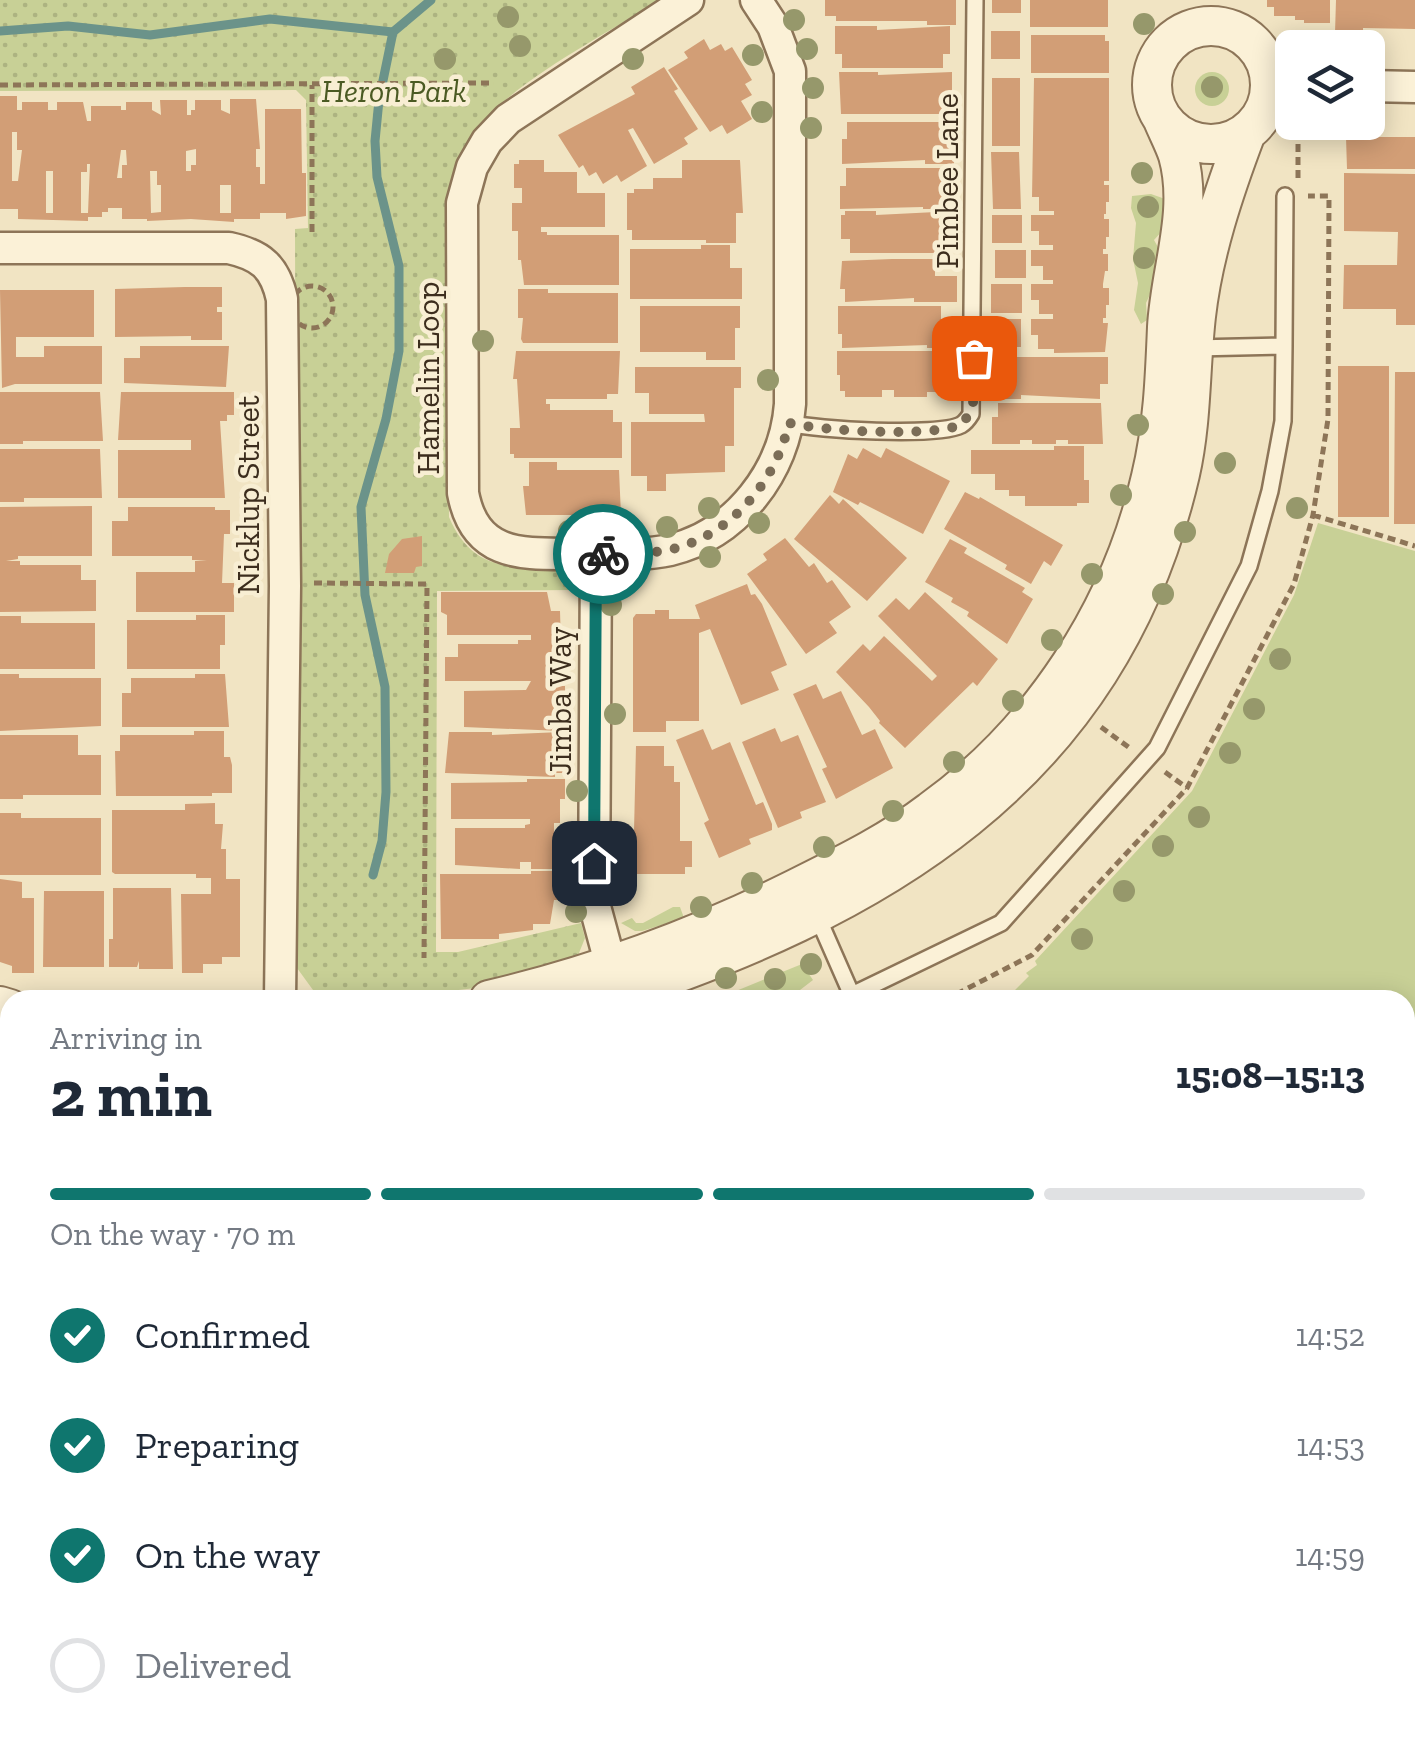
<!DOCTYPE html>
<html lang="en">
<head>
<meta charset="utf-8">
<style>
	body { margin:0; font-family:"Zilla Slab",serif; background:#f6f6f7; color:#1f2937; height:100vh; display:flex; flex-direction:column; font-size:38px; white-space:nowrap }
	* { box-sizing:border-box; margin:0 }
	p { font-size:32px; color:#747a83 }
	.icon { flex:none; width:55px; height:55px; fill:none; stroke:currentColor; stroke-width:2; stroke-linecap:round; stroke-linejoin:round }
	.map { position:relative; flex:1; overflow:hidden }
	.side { position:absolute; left:0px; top:990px; width:1415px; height:752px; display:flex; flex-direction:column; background:#fff; border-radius:30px 30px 0 0; box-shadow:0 5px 25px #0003 }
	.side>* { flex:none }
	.tools { position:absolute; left:1275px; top:30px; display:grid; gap:20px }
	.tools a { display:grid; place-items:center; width:110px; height:110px; border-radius:15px; background:#fff; box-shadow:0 5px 25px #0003; font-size:50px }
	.pin { position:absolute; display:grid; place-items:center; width:85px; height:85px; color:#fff; margin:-42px; border-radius:20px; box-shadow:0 5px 15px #0006 }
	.courier { position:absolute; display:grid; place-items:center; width:100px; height:100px; margin:-50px; border:8px solid #0f766e; border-radius:50%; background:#fff; color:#222; box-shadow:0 2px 12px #0007 }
	.summary em { font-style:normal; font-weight:700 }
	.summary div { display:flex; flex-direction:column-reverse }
	.summary { display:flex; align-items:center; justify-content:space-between; height:170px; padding:0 50px }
	h1 { font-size:65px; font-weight:700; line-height:75px }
	.bar { display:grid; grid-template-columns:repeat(4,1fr); gap:15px 10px; align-content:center; height:120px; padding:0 50px }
	.bar i { height:12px; border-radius:8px; background:#e0e1e3 }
	.bar .on { background:#0f766e }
	.bar p { grid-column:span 4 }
	ol { padding:0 50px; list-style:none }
	li { display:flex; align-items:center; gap:30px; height:110px }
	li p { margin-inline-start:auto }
	li .icon { padding:10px; border-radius:50%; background:#0f766e; color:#fff; stroke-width:4 }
	li:last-child { color:#747a83 }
	li i { width:55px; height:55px; border:5px solid #e0e1e3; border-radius:50% }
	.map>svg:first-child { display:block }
</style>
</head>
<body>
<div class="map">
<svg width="1415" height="1741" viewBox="0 0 1415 1741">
	<defs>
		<pattern id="park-dots" width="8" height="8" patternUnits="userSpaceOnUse" patternTransform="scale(2.5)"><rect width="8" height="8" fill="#c8d096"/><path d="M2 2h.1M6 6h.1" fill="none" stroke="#adb381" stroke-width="1.8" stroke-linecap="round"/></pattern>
	</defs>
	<rect width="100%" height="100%" fill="#f1e4c3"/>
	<path fill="#c8d096" d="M1195 89a17 17 0 1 1 34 0a17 17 0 1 1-34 0Z
		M1151,194L1168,200L1164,229L1154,240L1159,249C1157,267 1154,288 1146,303L1147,320L1141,324L1134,310L1138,283L1133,259L1136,223L1131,208L1132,196Z
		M1318,523L1415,551V1741H1273L1264,1733L1405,1732V1000H1014L1019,993L1015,990L1029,976L1026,973L1037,965L1035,961L1192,791L1294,595Z
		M673,907H680L684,918L642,931H635L621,923L632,918L636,923H643Z
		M802,964L813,980L787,1000H758L760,996L752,1000H714Z
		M539,1733L1169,1732L1170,1741H536Z"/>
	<path fill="url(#park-dots)" d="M0,0H661C602,37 495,89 464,148C454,167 451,188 447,208L449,517C472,571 510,568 561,568L572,579L574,590L437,591L436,952H458L581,923L585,938L577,958L492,986L375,1000L324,997L313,990L297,968L295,229L308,228L306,100L296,90L0,91Z"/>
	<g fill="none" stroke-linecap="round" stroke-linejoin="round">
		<path stroke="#6b938a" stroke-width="9" d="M0,31L68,26L150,35L270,19L393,32L431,0
			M373,875L382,841L386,792L385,687L365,595L361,507L386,419L399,351V266L377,177L375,141L379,100L393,32"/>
	</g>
	<path fill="#d29e76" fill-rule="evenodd" d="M825,0H956V25H927V21H836V16H825Z
		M992,0H1021V13H992Z
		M1030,0H1108V27H1030Z
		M1267,0H1330V23H1304V20H1295V16H1274V7H1267Z
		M1336,0H1415V29L1363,28V33H1335Z
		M835,26H877V30L950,26V54H943V68H842V54H835Z
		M991,31H1020V59H991Z
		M1031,35H1105V41H1109V73H1031Z
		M704,39L710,50L721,44L725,51L732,47L752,80L745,84L752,95L741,101L752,119L727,134L722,125L710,132L668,70L688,58L684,52Z
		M664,67L678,89L674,91L698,129L684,138L688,144L654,164L633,128L628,130L647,166L621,182L617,175L603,184L596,172L589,176L583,165L579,168L558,135L635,94L631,87Z
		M839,72H878V75L952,72V100H945V114H841Z
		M992,78H1020V146H992Z
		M1034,78H1109V181H1104V185H1109V202H1106V214H1104V219H1109V237H1106V249H1103V254H1108V271H1105L1103,284V288H1109V305H1106V318H1103V323H1108L1105,352L1054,353V349H1038V335H1031V319H1053V314H1039V300H1031V284H1053V280H1043V266H1031V250H1053V245H1039V231H1031V215H1054V211H1039V197H1032Z
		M0,96H17V110H22V102H48V110H57V102H83L87,121H91V106H121V110H126V102H152V110L161,115L160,100H187V115H191V110H195V100H221V110L230,114V99H256L260,149H256V167H260V184H265V109H301L302,173H306V216L286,219V213H260V219H234V222L191,219L147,221V219H122V208H108V212H102V217H88V221L18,219V209H0ZM12,132H17V150H22L18,181H12ZM196,149V165H191V171H186V151ZM121,150H126L127,165H122V178H117ZM87,164H90L88,213H81V172H87ZM46,171H53V213H46ZM150,171H157V185H161V212L151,213ZM220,185H231V213H220Z
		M847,122H947V137H954V164H925V160L842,164V139H847Z
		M1346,137H1415V169H1347Z
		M991,152H1019L1021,209H993Z
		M519,160H544V172H577V193H605V227H541V232H547V235H619V285H524L521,260H518V231H512V203H522V188H514V164H519Z
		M682,160H740L743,213H736V243H706V240H632V230H627V193H634V189H653V178H682Z
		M846,168H946V183H952V209H923V207L840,209V186H846Z
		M1344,173L1415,174V325H1396V309H1343L1344,265H1397L1398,232L1344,231Z
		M845,211H876V215L956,211V239H946V253H850V239H841V215H845Z
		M992,215H1022V243H992Z
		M701,245H730V268H742V299H630V249H701Z
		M995,250H1026V278H995Z
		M892,259H935V276H957V302H914V298L845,302V289H840L842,261Z
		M991,284H1022V313H991Z
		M185,287H222V307H217V312H222V340H191V336L115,337V289Z
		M518,289H548V293H618V343H523L521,339L523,318H518Z
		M0,290H94V337H16V357H44V346H102V384H15L2,388Z
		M640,306H740V328H735V360H706V352H640Z
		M838,306H941V320H957V348H927V345L842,348V334H838Z
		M991,319H1021V347H991Z
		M140,346H229L226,387L124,383V358H140Z
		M516,351H620L618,394H607V399H546V404H550V410H613V422H622V458H514V454H510V428H520L517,379H513Z
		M837,351H956V377H946V392H927V397H894V390H882V397H845V391H840V375H837Z
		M1013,357H1108V384H1100V399L1021,395V399H992V371H1013Z
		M1338,366H1389V517H1338Z
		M635,367H741V388H734V446H725V472L666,474V491H647V476H631V422H705L704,414H649V393H635Z
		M1395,372H1415V524H1394Z
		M0,392H100L103,441H23V444H0Z
		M121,392H234V415H227V421H220L225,498H118V450H191V440H118Z
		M998,403H1101L1103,444H1068V440H1056V444H1032V440H1020V444H992V417H998Z
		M1054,446H1084V480H1089V503H1077V506H1025V496H1009V490H995V474H971V450H1054Z
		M863,448L881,458L886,448L950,481L923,534L860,502L858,505L833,492L848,454L857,459Z
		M0,449H100L102,498H24V502H0Z
		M529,462H557V470H619L621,515H526L523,486H529Z
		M965,492L979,499L980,497L1063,545L1051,566L1044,561L1031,584L1005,569L1007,565L944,529Z
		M830,495L839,504L843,499L907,558L867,601L794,539Z
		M92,506V556H18V559L6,561H20V565H81V580H96V611L0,612V507Z
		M128,507H215V510H230V534H224L222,583H234V612H136V572H195V561L207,560H192V556H112V521H128Z
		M422,536V566L416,567L414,573H385L389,554L402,539Z
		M785,538L809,567L814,563L827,583L832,580L851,607L829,622L837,633L806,654L747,574L767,560L763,554Z
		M950,539L967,548L964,553L1025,588L1022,592L1033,599L1007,644L967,616L969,612L951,602L953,598L925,582Z
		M747,584L751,595L755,594L762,604L787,665L771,672L779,690L741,705L710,629L699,633V721H666V732H633V618L636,614H655V610H669V619H700L695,605Z
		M441,592H547L551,611H560L561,645H569V660H561V686H565V697H568V707H562V731L464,727V691L526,690L531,681H445V657H458V644H518V640H531V635H447V615L441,612Z
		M925,592L998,659L977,686L973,682L905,748L879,723L880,721L869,707L836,672L863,644L870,651L884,636L932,681L937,676L878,616L896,598L909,610Z
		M196,615H225V645H220V669H127V620H196Z
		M0,616H21V623H95V669H0Z
		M0,674H19V678H101V726L0,731Z
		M195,674H225L229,727H122V693H131V678H195Z
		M816,684L823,699L841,691L862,735L875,729L893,768L836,799L822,769L827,767L793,694Z
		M775,728L781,742L798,735L826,802L800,812L802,818L778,828L742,742Z
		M703,729L712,750L730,742L756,805L763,802L772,824V830L749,839L751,844L719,858L704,823L709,820L676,740Z
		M194,731H224V757H230L232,765V793H212V796H116L115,751H120V735H194Z
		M449,732H492V735L562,732V757H568V773H555V777L445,773Z
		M0,735H78V755H101V795H23V799H0Z
		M636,746H664V766H674V782H680V841H692V867H685V874H633Z
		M527,779H565V799H560V823H554V850H568V863H559V869H531V862H520V869L455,865V828H525V825L530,824V819H451V783L527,782Z
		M215,803V824H223L221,849H226V879H240V957H222V964H203V973H182L181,894H211V878H196V874H115L112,872V810H185V804Z
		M0,813H21V818H101V875H0Z
		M531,871H560V900H554L550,924H533V930L499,934V939H441L440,874H531Z
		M0,879L22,882V898H34V973H12V966L0,962Z
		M113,888H171L173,969H139V961L137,967H109V939H113Z
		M44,891H104V967H43Z
		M117,1732H294L295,1741H117Z"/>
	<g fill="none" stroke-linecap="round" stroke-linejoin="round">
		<g stroke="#8d7558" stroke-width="20">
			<path id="service" d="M1195,348L1284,346L1285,196
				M789,423C816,430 938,437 961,425C966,422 968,419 971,414L975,0
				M815,911L854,1000
				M852,995L1001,923L1157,748L1249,566L1270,491L1283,421L1284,346
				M0,1628H10
				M53,1732V1741"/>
		</g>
		<g stroke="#8d7558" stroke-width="35">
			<path id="minor" d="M688,0L508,119L487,141L472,167L462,203L463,493C476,562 529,553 585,554C613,554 643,556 670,550C737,534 785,471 790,404V71L773,26L756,0
				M1264,57L1292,68
				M1368,86L1415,87
				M1265,110L1292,99
				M0,248H229C261,255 275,267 282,299L285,586L280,1000
				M596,554L594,903L611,966"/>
		</g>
		<g stroke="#8d7558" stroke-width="42">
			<path id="tertiary" d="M1152 85a59 59 0 1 1 118 0a59 59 0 1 1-118 0Z
				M489,1000C595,975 696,938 793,890C841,866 889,843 931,811C1041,732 1121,609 1151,477C1163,427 1165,378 1167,327C1170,270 1194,212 1178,155C1174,143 1168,132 1163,120
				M599,1000C877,910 1109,779 1180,474C1192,421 1190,369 1196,316C1203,254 1224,191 1246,133
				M0,1006L10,1009
				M0,1065L10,1064"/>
		</g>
		<path stroke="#8d7558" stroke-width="5" stroke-dasharray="8 5" stroke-linecap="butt" d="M0,85L494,83
			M1298,178V129
			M312,232V85
			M291 307a21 21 0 1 1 42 0a21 21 0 1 1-42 0Z
			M1313,515L1415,546
			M314,583L427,584L424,958
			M1101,727L1131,749
			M1165,772L1187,788
			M945,1000L1032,955L1187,788L1294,584L1313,515L1328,419L1329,196H1308
			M0,1296H10
			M0,1496H9V1608
			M9,1649V1741
			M117,1732V1741
			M295,1732V1741
			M386,1732L401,1741
			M419,1732L435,1741
			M536,1741L539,1732"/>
		<use href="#service" stroke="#fbf1d7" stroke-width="15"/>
		<use href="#minor" stroke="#fbf1d7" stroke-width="30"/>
		<use href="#tertiary" stroke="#fbf1d7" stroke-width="38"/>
	</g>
	<g fill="#96986b">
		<circle cx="508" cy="17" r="11"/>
		<circle cx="794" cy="20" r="11"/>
		<circle cx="1144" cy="24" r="11"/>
		<circle cx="520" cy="46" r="11"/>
		<circle cx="807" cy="49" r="11"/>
		<circle cx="753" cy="55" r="11"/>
		<circle cx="445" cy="59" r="11"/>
		<circle cx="633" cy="59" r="11"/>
		<circle cx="1212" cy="87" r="11"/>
		<circle cx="813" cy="88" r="11"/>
		<circle cx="762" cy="112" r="11"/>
		<circle cx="811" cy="128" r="11"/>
		<circle cx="1142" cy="173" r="11"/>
		<circle cx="1148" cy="207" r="11"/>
		<circle cx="1144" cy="258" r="11"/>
		<circle cx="483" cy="341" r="11"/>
		<circle cx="768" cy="380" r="11"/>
		<circle cx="1138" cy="425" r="11"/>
		<circle cx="1225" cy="463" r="11"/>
		<circle cx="1121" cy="495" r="11"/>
		<circle cx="709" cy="508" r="11"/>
		<circle cx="1297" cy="508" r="11"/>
		<circle cx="759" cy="523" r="11"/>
		<circle cx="667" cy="527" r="11"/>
		<circle cx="569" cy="531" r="11"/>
		<circle cx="606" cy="531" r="11"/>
		<circle cx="1185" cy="532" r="11"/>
		<circle cx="710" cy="557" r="11"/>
		<circle cx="1092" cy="574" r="11"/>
		<circle cx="1163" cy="594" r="11"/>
		<circle cx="611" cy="605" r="11"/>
		<circle cx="1052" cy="640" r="11"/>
		<circle cx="1280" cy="659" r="11"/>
		<circle cx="1013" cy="701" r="11"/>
		<circle cx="1254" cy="709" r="11"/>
		<circle cx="615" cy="714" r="11"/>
		<circle cx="1230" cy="753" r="11"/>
		<circle cx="954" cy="762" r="11"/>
		<circle cx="577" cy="791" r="11"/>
		<circle cx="893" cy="811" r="11"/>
		<circle cx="1199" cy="817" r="11"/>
		<circle cx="1163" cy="846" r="11"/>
		<circle cx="824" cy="847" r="11"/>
		<circle cx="752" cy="883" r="11"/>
		<circle cx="1124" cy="891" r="11"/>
		<circle cx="701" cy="907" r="11"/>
		<circle cx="576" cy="912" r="11"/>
		<circle cx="1082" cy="939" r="11"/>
		<circle cx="811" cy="964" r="11"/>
		<circle cx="726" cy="978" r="11"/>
		<circle cx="775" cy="979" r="11"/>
	</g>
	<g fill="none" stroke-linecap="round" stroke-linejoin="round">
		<path stroke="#7b6d57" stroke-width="10" stroke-dasharray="0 18" d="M603,554C626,554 650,554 673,549C732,534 776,481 789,423C824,431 931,438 963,424L973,406L974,358"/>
		<path stroke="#0f766e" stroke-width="12" d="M594,863L596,554H603"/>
	</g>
	<g text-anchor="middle" stroke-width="9" stroke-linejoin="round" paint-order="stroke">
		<g font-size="32" font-style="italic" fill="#4b5a23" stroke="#f8eed3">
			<text x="394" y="102">Heron Park</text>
		</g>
		<g font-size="32" fill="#3c2d1d" stroke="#f8eed3">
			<text transform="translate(947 181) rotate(-90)" y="11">Pimbee Lane</text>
			<text transform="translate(428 378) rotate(-90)" y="11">Hamelin Loop</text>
			<text transform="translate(248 495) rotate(-90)" y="11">Nicklup Street</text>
			<text transform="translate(560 701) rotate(-90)" y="11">Jimba Way</text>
		</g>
	</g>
</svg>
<div class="tools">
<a><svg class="icon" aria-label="layers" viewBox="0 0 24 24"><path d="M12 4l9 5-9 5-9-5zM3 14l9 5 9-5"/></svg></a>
</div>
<div class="pin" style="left:974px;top:358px;background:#ea580c"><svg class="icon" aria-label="bag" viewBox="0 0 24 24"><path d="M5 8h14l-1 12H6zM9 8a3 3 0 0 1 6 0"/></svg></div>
<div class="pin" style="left:594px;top:863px;background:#1f2937"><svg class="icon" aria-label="home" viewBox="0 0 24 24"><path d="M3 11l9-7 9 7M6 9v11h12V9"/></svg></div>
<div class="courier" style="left:603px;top:554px"><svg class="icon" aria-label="bike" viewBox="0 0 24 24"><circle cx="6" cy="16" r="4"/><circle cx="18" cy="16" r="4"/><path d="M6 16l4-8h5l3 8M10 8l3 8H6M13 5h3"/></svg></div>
<section class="side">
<div class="summary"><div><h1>2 min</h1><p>Arriving in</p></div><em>15:08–15:13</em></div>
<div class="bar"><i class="on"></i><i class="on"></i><i class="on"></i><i></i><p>On the way · 70 m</p></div>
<ol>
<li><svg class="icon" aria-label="check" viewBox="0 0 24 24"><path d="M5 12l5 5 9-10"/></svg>Confirmed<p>14:52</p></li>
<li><svg class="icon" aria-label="check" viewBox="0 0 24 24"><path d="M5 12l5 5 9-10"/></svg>Preparing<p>14:53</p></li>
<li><svg class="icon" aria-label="check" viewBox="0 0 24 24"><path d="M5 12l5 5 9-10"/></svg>On the way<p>14:59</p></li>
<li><i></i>Delivered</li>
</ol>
</section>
</div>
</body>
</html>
